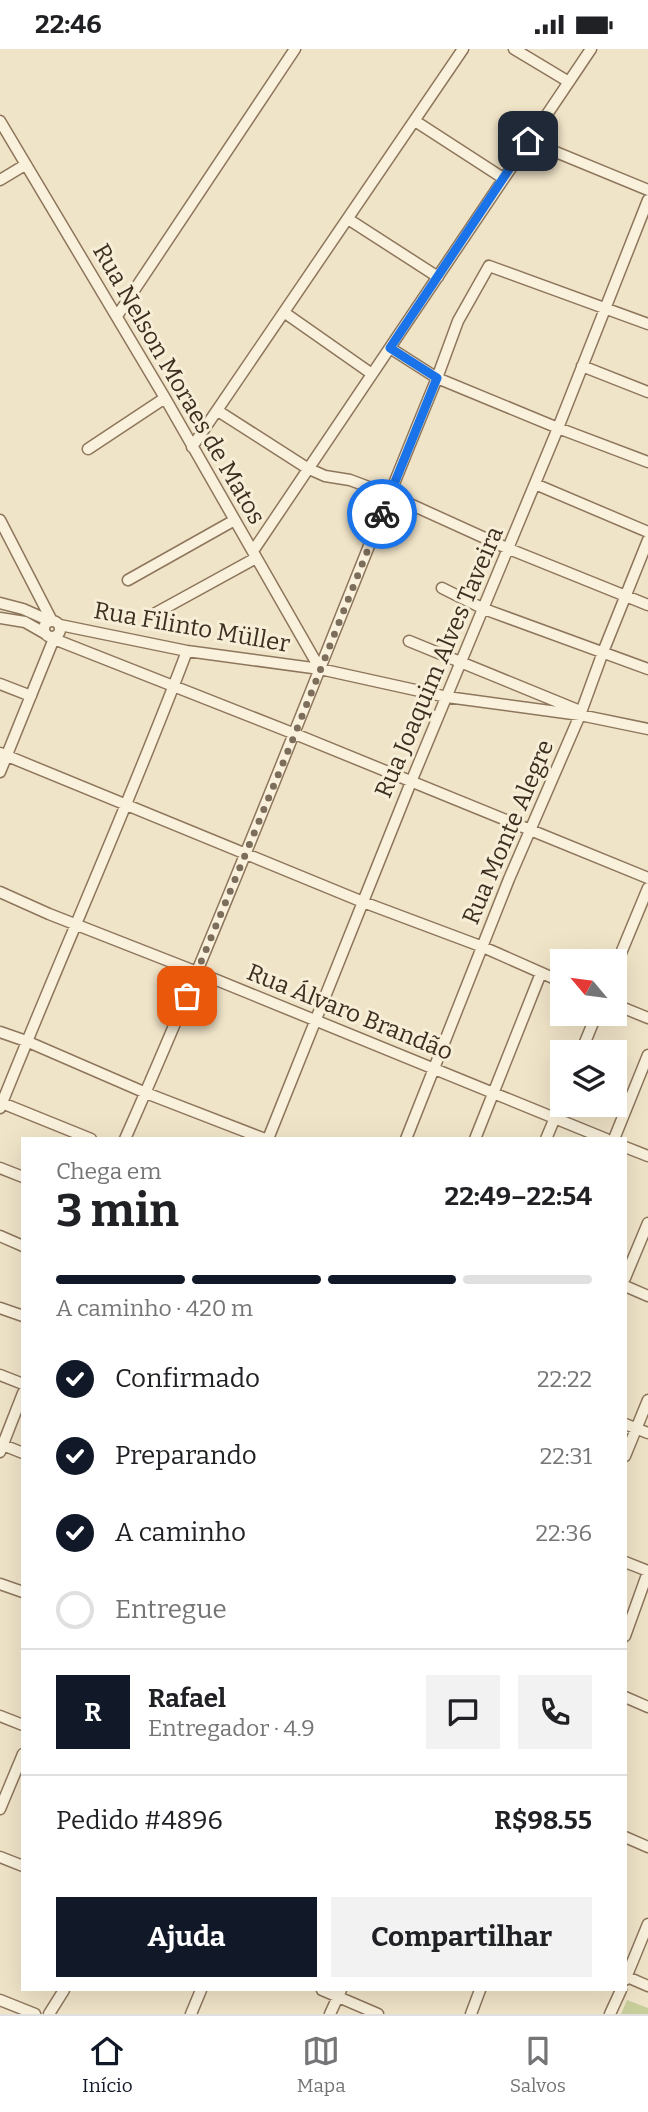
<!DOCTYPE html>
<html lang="pt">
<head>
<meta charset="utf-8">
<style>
	body { margin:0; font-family:Bitter,serif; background:#f2f2f2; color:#202124; height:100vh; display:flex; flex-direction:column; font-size:26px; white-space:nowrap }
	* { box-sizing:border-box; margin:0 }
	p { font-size:23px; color:#757577 }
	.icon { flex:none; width:38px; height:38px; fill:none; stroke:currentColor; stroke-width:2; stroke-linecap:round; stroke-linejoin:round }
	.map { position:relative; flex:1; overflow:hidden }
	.drawer { position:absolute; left:21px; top:1088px; width:606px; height:854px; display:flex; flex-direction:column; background:#fff; border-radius:0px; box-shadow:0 7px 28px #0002 }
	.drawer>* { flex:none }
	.needle { width:46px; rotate:299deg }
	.buttons { position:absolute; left:550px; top:900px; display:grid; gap:14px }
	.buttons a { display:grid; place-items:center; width:77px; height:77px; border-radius:0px; background:#fff; box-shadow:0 7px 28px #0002; font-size:35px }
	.pin { position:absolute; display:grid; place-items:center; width:60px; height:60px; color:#fff; margin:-30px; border-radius:14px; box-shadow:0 4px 10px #0006 }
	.courier { position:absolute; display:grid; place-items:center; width:70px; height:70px; margin:-35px; border:5px solid #1a73e8; border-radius:50%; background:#fff; color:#222; box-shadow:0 2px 9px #0007 }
	.overview em { font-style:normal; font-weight:700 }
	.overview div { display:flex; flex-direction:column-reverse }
	.overview { display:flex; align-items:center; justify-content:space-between; height:119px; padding:0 35px }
	h1 { font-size:46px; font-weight:700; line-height:52px }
	.bar { display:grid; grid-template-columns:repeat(4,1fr); gap:10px 7px; align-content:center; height:84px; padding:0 35px }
	.bar i { height:9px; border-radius:5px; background:#e0e0e0 }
	.bar .on { background:#111827 }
	.bar p { grid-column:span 4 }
	.line { display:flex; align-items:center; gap:18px; padding:0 35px; border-top:2px solid #e0e0e0 }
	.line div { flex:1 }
	.round { display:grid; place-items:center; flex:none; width:74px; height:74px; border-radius:0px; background:#f2f2f2 }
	ol { padding:0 35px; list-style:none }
	li { display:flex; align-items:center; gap:21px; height:77px }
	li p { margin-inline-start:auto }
	li .icon { padding:7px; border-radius:50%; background:#111827; color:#fff; stroke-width:4 }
	li:last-child { color:#757577 }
	li i { width:38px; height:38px; border:4px solid #e0e0e0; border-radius:50% }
	.button { display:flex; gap:14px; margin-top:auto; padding:14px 35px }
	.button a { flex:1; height:80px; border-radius:0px; background:#111827; color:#fff; font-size:28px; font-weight:700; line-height:80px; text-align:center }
	.button a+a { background:#f2f2f2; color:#202124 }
	.status { display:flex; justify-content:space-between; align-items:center; height:49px; padding:0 35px; background:#fff; direction:ltr }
	.status svg { height:19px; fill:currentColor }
	.dock { display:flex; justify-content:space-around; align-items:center; height:98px; border-top:2px solid #e0e0e0; background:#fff; font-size:19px; color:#757577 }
	.dock a { display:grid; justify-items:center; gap:4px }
	.dock .on { color:#111827 }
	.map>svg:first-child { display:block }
</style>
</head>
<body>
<div class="status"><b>22:46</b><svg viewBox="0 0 49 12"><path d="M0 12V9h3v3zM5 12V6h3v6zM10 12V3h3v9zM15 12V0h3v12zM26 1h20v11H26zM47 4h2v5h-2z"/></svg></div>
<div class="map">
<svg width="648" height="1965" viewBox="0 0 648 1965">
	<rect width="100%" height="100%" fill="#f0e4c8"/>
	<path fill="#c9cf9b" d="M627,1951L648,1959V1965H621Z"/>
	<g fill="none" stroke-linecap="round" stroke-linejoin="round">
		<g stroke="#8d765c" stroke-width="13">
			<path id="minor" d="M514,0L569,33
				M0,72L165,349L320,620
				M415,72L503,129
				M529,92L648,141
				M0,131L25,116
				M348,170L438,228
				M285,264L372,325
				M117,267L295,0
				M390,299L437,329L558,379L648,413
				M582,317L648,343
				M218,362L307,419L325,427L350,431L390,446L509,500L648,556
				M192,398L463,0
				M88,400L165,349
				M535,435L648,483
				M0,471L52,572
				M253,502L591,0
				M128,531L233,472
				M442,539L484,560L648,620
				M0,554L23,560L50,572
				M154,565L256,509
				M0,569L25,573L46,585
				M44 580a8 8 0 1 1 16 0a8 8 0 1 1-16 0Z
				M60,576L187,602L320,620L447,648L580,666L648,680
				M54,590L295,685L648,829
				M409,592L580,662
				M0,635L31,647
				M0,704L363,853L483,898L562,933
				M0,723L55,587
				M0,843L49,865L197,923L606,1090
				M614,921L648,839
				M614,955L648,969
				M0,983L26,992L146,1044L265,1090
				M581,1003L597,964
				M2,1054L91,1090
				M0,1059C61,906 129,756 187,602
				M125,1090C236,839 333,582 437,329L458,272L489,217L648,275
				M268,1090L411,733L558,379L648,151
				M406,1090L509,830L580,666L603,603L648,491
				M475,1090L541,924
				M546,1090L562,1052
				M614,1090L648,1006
				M625,1098L648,1107
				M0,1119L23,1128
				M0,1187L23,1197
				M625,1229L648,1174
				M625,1237L648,1247
				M0,1259L23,1267
				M0,1326L23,1335
				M625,1375L648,1384
				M3,1396L23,1404
				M0,1403L23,1344
				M625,1407L648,1351
				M625,1513L648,1522
				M0,1535L23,1543
				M625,1587L648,1523
				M625,1648L648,1658
				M0,1667L23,1676
				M0,1760L23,1705
				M625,1788L648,1798
				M0,1808L23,1817
				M625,1927L648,1937
				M625,1931L648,1875
				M322,1941L378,1965
				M0,1951L35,1965
				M49,1965L64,1941
				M191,1965L201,1941
				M330,1965L341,1941
				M471,1965L480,1941
				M610,1965L621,1941"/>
		</g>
		<use href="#minor" stroke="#faf1dc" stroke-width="10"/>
	</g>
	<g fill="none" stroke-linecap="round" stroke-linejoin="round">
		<path stroke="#7c6e5b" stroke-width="7" stroke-dasharray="0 12.6" d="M187,947L295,685L382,465"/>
		<path stroke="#1a73e8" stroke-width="9" d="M382,465L437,329L390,299L528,92"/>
	</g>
	<g text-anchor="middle" stroke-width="6" stroke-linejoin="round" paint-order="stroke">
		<g font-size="24" fill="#3d2e20" stroke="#f7eed8">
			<text transform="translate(179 335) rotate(60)" y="8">Rua Nelson Moraes de Matos</text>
			<text transform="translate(192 578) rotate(10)" y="8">Rua Filinto Müller</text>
			<text transform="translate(439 613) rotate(-67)" y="8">Rua Joaquim Alves Taveira</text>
			<text transform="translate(508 783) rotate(-67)" y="8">Rua Monte Alegre</text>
			<text transform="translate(350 963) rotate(22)" y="8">Rua Álvaro Brandão</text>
		</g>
	</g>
</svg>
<div class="buttons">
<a><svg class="needle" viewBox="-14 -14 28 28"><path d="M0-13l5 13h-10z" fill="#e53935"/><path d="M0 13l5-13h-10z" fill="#757577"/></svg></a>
<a><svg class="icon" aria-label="layers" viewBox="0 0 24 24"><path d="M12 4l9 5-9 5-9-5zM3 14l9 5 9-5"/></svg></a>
</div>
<div class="pin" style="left:187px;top:947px;background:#ea580c"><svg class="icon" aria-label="bag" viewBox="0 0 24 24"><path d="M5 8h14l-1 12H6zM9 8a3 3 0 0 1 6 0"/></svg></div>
<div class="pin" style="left:528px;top:92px;background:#1f2937"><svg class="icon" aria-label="home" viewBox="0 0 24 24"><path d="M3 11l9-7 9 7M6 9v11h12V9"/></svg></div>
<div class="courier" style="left:382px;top:465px"><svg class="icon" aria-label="bike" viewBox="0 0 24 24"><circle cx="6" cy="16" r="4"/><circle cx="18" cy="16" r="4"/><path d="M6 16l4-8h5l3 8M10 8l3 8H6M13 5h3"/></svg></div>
<section class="drawer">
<div class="overview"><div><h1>3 min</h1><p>Chega em</p></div><em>22:49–22:54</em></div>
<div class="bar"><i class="on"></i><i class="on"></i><i class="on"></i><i></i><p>A caminho · 420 m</p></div>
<ol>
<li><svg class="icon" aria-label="check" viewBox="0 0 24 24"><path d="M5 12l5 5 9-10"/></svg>Confirmado<p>22:22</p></li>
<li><svg class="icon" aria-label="check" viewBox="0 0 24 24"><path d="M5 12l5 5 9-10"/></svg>Preparando<p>22:31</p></li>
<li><svg class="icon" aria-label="check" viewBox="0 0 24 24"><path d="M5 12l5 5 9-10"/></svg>A caminho<p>22:36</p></li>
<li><i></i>Entregue</li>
</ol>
<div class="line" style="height:126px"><b class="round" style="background:#111827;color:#fff">R</b><div><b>Rafael</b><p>Entregador · 4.9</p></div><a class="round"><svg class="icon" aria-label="chat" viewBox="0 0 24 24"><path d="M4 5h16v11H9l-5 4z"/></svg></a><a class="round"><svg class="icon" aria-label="phone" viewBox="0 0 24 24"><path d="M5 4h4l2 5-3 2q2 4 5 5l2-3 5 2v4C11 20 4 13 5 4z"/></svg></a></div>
<div class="line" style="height:91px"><div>Pedido #4896</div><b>R$98.55</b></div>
<div class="button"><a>Ajuda</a><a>Compartilhar</a></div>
</section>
</div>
<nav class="dock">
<a class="on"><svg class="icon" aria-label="home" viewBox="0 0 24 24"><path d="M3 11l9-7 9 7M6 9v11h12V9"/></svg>Início</a>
<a><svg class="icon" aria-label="map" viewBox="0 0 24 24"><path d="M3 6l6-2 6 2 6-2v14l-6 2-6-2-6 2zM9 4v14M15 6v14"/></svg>Mapa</a>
<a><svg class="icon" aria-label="saved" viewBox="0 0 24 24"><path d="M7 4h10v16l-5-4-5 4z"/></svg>Salvos</a>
</nav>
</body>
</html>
